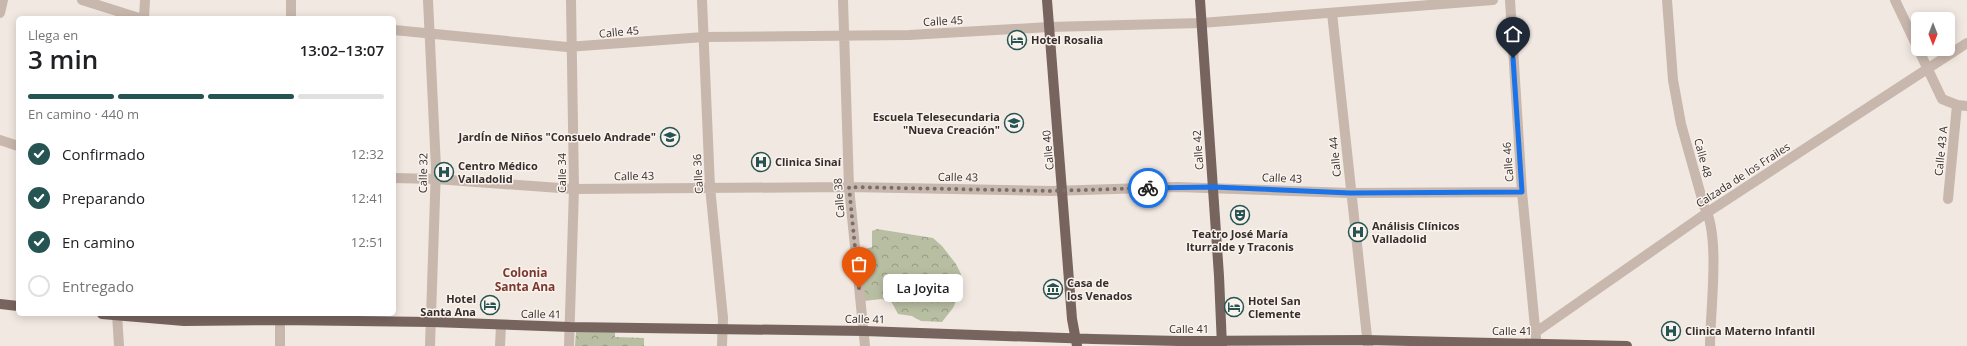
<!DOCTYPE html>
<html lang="es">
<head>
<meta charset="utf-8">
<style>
	body { margin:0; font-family:"Open Sans",sans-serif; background:#f2f2f2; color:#202124; height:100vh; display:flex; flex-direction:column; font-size:15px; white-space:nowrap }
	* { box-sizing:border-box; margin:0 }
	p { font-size:13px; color:#757577 }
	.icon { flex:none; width:22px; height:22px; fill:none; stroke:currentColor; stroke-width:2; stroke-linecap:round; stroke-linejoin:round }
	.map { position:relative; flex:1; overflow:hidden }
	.sheet { position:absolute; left:16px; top:16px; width:380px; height:300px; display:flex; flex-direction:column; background:#fff; border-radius:6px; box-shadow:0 2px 10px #0003 }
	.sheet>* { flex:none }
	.needle { width:26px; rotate:180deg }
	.fabs { position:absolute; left:1911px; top:12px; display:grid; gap:8px }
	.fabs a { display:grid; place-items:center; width:44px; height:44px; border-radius:6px; background:#fff; box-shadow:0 2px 10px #0003; font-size:20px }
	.pin { position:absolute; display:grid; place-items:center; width:34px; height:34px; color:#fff; margin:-41px -17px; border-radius:50% 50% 50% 0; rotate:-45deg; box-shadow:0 0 4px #0007 }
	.pin .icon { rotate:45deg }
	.courier { position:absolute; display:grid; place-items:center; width:40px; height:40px; margin:-20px; border:3px solid #1a73e8; border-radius:50%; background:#fff; color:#222; box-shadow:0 1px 5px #0007 }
	.bubble { position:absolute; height:28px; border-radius:6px; background:#fff; box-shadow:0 2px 10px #0003; font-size:13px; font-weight:600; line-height:28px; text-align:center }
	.summary em { font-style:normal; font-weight:600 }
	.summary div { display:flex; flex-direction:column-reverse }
	.summary { display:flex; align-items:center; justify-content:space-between; height:68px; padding:0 12px }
	h1 { font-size:26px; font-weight:600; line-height:30px }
	.bar { display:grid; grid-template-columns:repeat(4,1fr); gap:6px 4px; align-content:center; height:48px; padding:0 12px }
	.bar i { height:5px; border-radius:3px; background:#e0e0e0 }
	.bar .active { background:#255453 }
	.bar p { grid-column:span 4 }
	ol { padding:0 12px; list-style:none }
	li { display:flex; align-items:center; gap:12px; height:44px }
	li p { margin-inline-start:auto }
	li .icon { padding:4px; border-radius:50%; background:#255453; color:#fff; stroke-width:4 }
	li:last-child { color:#757577 }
	li i { width:22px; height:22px; border:2px solid #e0e0e0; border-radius:50% }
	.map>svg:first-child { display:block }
</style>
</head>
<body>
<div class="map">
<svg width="1967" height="346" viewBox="0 0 1967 346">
	<defs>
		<pattern id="forest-crowns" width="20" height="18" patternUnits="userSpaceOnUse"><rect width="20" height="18" fill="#b8bea2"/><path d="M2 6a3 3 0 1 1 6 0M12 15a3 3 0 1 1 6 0" fill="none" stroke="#969b84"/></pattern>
	</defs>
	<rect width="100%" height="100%" fill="#f1e8e1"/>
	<path fill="url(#forest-crowns)" d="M877,229L933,238L942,246L956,264L961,274L960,292L953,308L942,322L921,321L912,316L898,314L891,301L881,299L864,301L860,251L872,247V231Z
		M576,332H615V337L644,338V346H575Z"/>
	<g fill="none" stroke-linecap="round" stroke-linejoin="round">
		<path stroke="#c8b7ad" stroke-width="10" d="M82,0L139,18
			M428,0L436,168L430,346
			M702,0L710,187L723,318L722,346
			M843,0L849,187L865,346
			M1510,0L1522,192L1536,338
			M1667,0L1673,80L1681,124L1704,206C1721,235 1710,311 1710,346
			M1895,0L1942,99L1957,105L1967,106
			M0,13L3,0
			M1332,13L1368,346
			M144,18L145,0
			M291,18V0
			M394,30L567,47L704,37L909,35L1049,27L1201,23L1493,0
			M0,140L18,146
			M394,178L435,179L574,189L849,187L1051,191L1177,187L1350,193L1522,192
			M1948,199L1957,105
			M117,314L119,346
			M280,314V346
			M1536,332L1708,212L1967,43
			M500,346L501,325
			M569,346L574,189L571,0"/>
		<path stroke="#77645e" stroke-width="10" d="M1047,0L1072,319L1077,346
			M1200,0L1219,276L1222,346
			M0,304L18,306
			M102,314L184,321L280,320L432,322L570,327L864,331L1093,339L1179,341L1367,340L1627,346"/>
	</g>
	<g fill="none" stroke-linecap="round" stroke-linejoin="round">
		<path stroke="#786f6b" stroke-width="4" stroke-dasharray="0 7.2" d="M859,288L849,187L1051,191L1148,188"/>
		<path stroke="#1a73e8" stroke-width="5" d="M1148,188L1213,187L1350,193L1522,192L1513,58"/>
	</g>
	<defs>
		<g id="hotel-ring" transform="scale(1)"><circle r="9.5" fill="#f9f2ed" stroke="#255453" stroke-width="1.5"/><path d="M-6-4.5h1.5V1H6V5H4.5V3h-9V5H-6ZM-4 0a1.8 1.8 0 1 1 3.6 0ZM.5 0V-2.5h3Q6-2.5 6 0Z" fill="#255453"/></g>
		<g id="school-ring" transform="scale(1)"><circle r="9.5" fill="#f9f2ed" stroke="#255453" stroke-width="1.5"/><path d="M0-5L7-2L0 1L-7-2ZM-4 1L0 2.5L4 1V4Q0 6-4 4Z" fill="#255453"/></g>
		<g id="hospital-ring" transform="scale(1)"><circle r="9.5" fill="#f9f2ed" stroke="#255453" stroke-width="1.5"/><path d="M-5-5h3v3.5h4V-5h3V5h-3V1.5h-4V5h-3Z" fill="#255453"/></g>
		<g id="theatre-ring" transform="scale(1)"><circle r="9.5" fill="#f9f2ed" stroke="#255453" stroke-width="1.5"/><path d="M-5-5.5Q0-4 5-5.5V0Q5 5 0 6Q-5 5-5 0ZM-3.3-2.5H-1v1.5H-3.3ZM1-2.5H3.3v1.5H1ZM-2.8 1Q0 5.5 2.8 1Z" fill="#255453"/></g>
		<g id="museum-ring" transform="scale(1)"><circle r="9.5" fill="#f9f2ed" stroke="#255453" stroke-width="1.5"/><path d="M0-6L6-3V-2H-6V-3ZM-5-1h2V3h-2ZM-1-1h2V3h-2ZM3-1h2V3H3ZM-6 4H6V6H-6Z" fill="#255453"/></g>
	</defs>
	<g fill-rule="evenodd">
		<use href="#hotel-ring" x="1017" y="40"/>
		<use href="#school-ring" x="1014" y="123"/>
		<use href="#school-ring" x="670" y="137"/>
		<use href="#hospital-ring" x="761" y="162"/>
		<use href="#hospital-ring" x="444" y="172"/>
		<use href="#theatre-ring" x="1240" y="215"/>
		<use href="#hospital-ring" x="1358" y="232"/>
		<use href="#museum-ring" x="1053" y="289"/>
		<use href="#hotel-ring" x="490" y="305"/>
		<use href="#hotel-ring" x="1234" y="307"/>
		<use href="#hospital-ring" x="1671" y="331"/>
	</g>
	<g text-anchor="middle" stroke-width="3" stroke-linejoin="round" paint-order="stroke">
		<g font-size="11" fill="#372e2b" stroke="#f9f2ed">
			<text transform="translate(943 21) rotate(-3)" y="4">Calle 45</text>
			<text transform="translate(619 32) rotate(-5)" y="4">Calle 45</text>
			<text transform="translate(1048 150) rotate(-95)" y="4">Calle 40</text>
			<text transform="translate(1198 150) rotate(-94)" y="4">Calle 42</text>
			<text transform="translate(1941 151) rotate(-84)" y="4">Calle 43 A</text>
			<text transform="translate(1335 157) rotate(-96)" y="4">Calle 44</text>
			<text transform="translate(1703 158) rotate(75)" y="4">Calle 48</text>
			<text transform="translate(1508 162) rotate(-94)" y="4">Calle 46</text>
			<text transform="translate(423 173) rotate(-89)" y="4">Calle 32</text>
			<text transform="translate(562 173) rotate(-90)" y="4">Calle 34</text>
			<text transform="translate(698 174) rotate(-93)" y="4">Calle 36</text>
			<text transform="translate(1743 175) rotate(-33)" y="4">Calzada de los Frailes</text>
			<text transform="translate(634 176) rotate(-1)" y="4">Calle 43</text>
			<text transform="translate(958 177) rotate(1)" y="4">Calle 43</text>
			<text transform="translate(1282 178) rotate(2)" y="4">Calle 43</text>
			<text transform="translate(839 198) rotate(-94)" y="4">Calle 38</text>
			<text transform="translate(541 314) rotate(1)" y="4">Calle 41</text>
			<text transform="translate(865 319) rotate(1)" y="4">Calle 41</text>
			<text x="1189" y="333">Calle 41</text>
			<text x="1512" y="335">Calle 41</text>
		</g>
		<g font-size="11" font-weight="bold" fill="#372e2b" stroke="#f9f2ed" text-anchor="start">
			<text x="1031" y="44">Hotel Rosalia</text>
			<text x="1000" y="121" text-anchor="end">Escuela Telesecundaria<tspan x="1000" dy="13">"Nueva Creación"</tspan></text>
			<text x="656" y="141" text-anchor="end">JardÍn de Niños "Consuelo Andrade"</text>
			<text x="775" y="166">Clinica Sinaí</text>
			<text x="458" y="170">Centro Médico<tspan x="458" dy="13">Valladolid</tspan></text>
			<text x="1372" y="230">Análisis Clínicos<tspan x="1372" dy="13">Valladolid</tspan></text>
			<text x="1240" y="238" text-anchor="middle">Teatro José María<tspan x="1240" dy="13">Iturralde y Traconis</tspan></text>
			<text x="1067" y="287">Casa de<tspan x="1067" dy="13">los Venados</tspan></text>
			<text x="476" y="303" text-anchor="end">Hotel<tspan x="476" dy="13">Santa Ana</tspan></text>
			<text x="1248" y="305">Hotel San<tspan x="1248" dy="13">Clemente</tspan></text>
			<text x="1685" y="335">Clinica Materno Infantil</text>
		</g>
		<g font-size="12" font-weight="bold" fill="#7d382d" stroke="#f9f2ed">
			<text x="525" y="277">Colonia<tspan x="525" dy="14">Santa Ana</tspan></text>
		</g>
	</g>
</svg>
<div class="fabs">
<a><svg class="needle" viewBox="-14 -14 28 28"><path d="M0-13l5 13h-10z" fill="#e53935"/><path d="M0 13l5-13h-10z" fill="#757577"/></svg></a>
</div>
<div class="pin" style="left:859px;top:288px;background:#ea580c"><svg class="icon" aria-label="bag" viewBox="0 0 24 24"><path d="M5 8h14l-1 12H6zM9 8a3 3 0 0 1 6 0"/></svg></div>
<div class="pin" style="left:1513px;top:58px;background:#1f2937"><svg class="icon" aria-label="home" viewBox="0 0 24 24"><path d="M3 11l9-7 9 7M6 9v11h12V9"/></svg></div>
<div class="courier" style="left:1148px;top:188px"><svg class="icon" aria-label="bike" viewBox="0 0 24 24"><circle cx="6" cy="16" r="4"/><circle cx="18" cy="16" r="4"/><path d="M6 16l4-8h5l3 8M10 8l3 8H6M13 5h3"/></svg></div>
<div class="bubble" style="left:883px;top:274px;width:80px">La Joyita</div>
<section class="sheet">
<div class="summary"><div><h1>3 min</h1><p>Llega en</p></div><em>13:02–13:07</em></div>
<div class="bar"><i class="active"></i><i class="active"></i><i class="active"></i><i></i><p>En camino · 440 m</p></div>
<ol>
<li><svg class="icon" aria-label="check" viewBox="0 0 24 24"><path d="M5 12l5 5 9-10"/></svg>Confirmado<p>12:32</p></li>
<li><svg class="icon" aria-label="check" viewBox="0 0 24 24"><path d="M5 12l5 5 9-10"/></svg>Preparando<p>12:41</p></li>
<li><svg class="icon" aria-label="check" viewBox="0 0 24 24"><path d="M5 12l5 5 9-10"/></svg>En camino<p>12:51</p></li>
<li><i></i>Entregado</li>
</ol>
</section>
</div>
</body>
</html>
